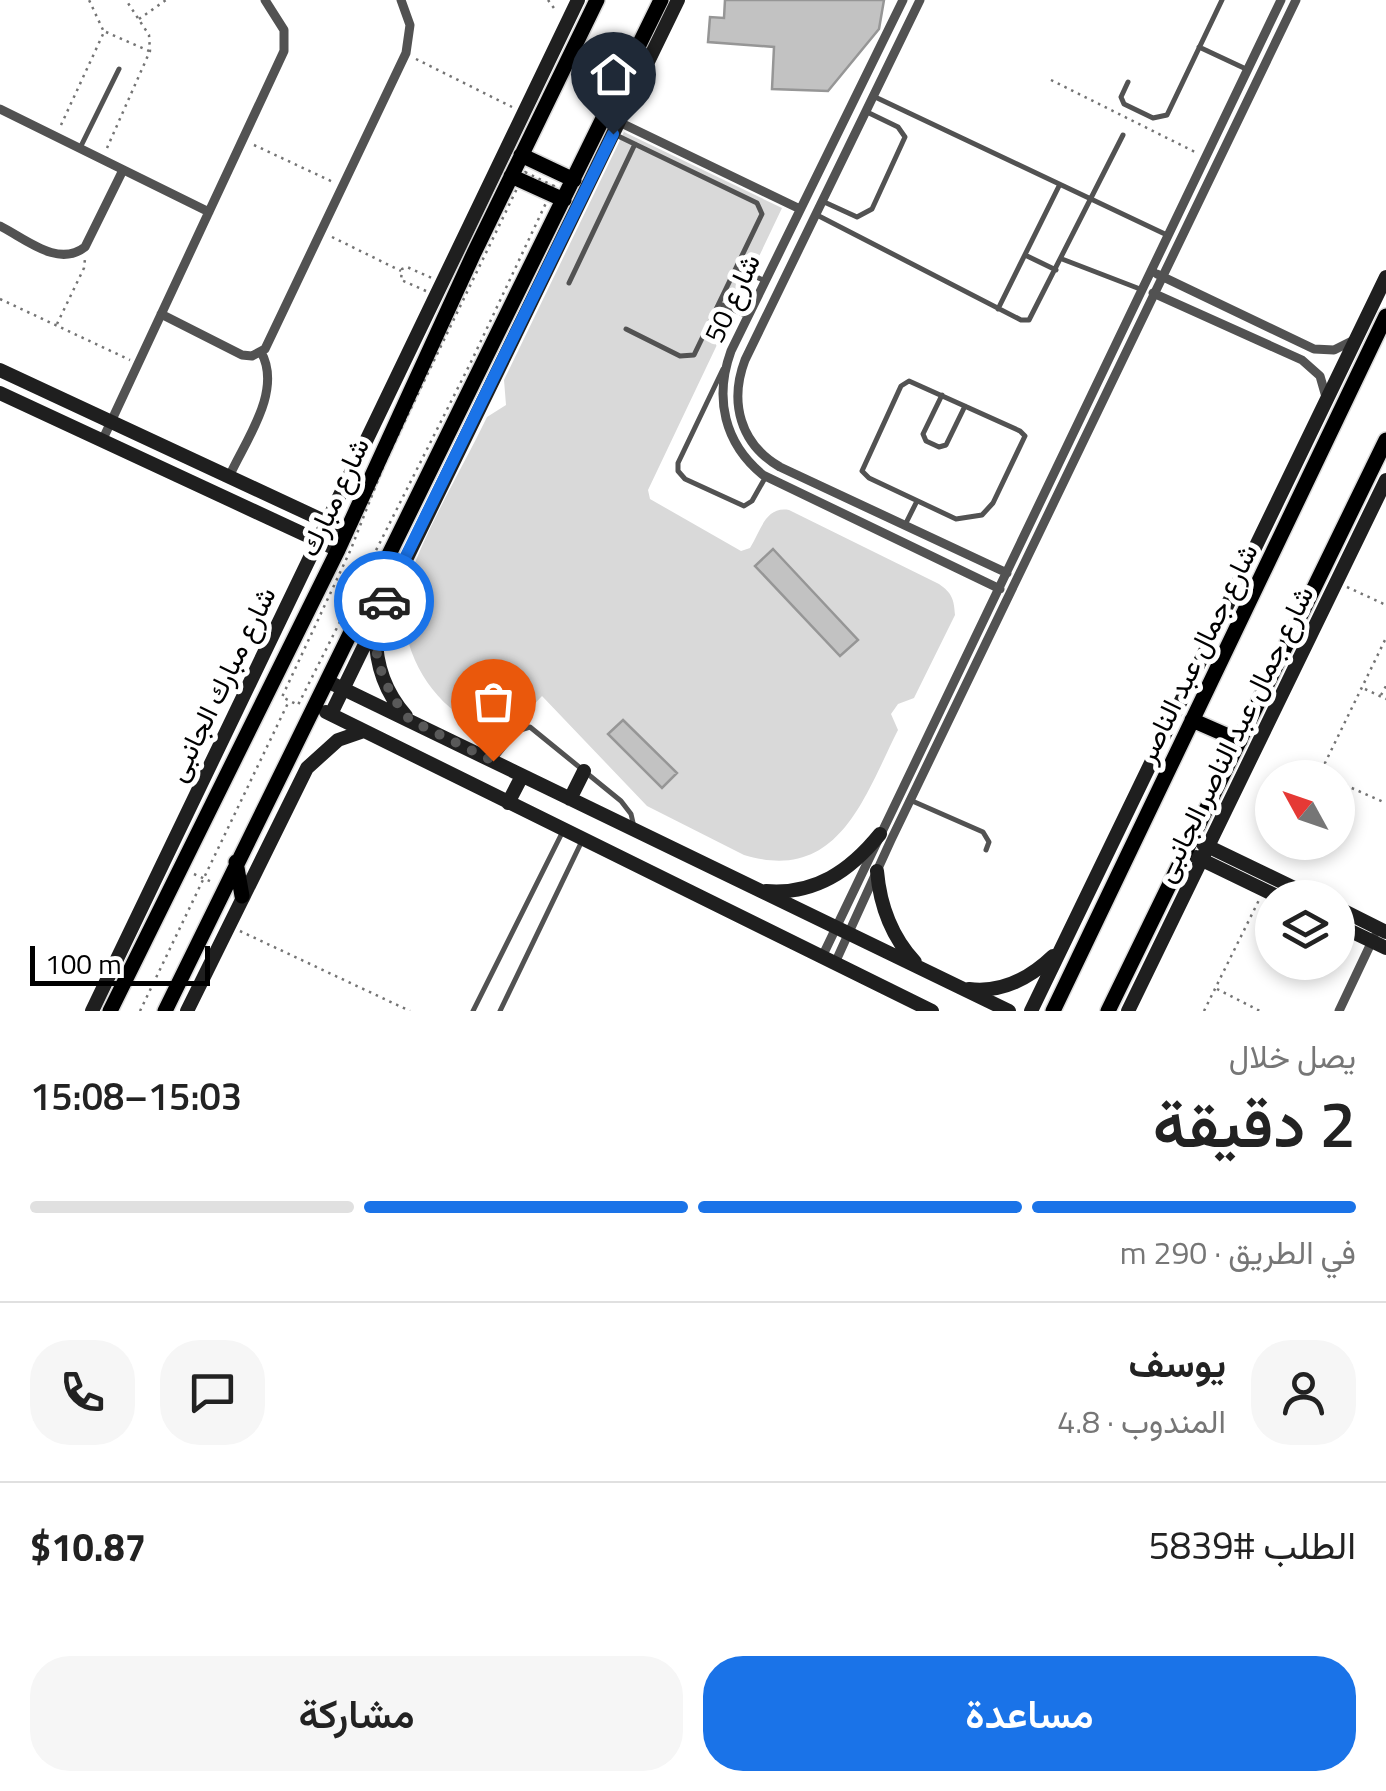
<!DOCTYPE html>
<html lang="ar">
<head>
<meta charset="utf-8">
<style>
	body { margin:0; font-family:"Titillium Web",Vazirmatn,sans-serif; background:#f6f6f6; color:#222; direction:rtl; height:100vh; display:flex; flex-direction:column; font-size:38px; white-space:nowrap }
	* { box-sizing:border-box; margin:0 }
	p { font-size:32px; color:#767676 }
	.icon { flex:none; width:55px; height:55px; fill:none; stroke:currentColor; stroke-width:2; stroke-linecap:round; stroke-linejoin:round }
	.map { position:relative; height:1011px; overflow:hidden; direction:ltr }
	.sheet { display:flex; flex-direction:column; background:#fff; flex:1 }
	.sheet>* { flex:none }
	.needle { width:65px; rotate:310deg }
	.tools { position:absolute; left:1255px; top:760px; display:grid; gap:20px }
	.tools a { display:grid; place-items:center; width:100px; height:100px; border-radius:50%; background:#fff; box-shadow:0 5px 15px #0003; font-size:50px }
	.scale { position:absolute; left:30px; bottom:25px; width:180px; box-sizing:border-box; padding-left:10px; border:5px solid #000; border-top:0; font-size:28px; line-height:35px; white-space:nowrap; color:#000; -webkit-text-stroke:8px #fff; paint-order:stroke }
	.pin { position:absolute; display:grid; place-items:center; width:85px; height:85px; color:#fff; margin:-102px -42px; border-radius:50% 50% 50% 0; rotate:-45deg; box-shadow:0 0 10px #0007 }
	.pin .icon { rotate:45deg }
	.courier { position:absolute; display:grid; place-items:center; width:100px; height:100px; margin:-50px; border:8px solid #1a73e8; border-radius:50%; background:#fff; color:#222; box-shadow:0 2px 12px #0007 }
	.head em { font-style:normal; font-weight:600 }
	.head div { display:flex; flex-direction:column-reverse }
	.head { display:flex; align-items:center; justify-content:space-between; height:170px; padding:0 30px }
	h1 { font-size:65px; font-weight:600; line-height:75px }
	.bar { display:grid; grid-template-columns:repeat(4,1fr); gap:15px 10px; align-content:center; height:120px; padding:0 30px }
	.bar i { height:12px; border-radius:8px; background:#e0e0e0 }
	.bar .on { background:#1a73e8 }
	.bar p { grid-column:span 4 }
	.line { display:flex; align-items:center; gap:25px; padding:0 30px; border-top:2px solid #e0e0e0 }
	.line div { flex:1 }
	.round { display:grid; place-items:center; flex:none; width:105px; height:105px; border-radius:40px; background:#f6f6f6 }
	.button { display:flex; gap:20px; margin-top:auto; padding:20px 30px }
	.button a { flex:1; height:115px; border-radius:40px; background:#1a73e8; color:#fff; font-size:40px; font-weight:600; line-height:115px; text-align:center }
	.button a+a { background:#f6f6f6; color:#222 }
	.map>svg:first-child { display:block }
</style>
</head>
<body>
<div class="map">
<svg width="1386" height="1011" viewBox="0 0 1386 1011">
	<rect width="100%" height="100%" fill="#fff"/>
	<path fill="#d9d9d9" d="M624,132L782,208L648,490L650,499L741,551L750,548C761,531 765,506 789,510L939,584C952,593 954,599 955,615L914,698L898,704L891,714L898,730C864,797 839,884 744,855L647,806L542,696L506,734C494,730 481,727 470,721C422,696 390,629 410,576C428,525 463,467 487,417L506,405L504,380Z"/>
	<path fill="#c2c2c2" stroke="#969696" stroke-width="2.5" d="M725,0H884L879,29L828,91L772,89L774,47L708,42L710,17L724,18Z
		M773,549L858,640L840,656L755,566Z
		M623,720L677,773L662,788L608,734Z"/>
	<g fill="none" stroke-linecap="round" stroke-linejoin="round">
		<g stroke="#dbdbdb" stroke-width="18">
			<path id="primary" d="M521,155L574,180
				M511,176L564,200
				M1192,720L1240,741
				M236,862L242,896
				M110,1011L338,550L474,253L597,0
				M165,1011L661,0
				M1053,1011L1386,316
				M1108,1011L1386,440"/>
		</g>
		<path stroke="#747474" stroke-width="2.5" stroke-dasharray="2.5 5" stroke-linecap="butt" d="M548,0L556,11
			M139,19L166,0
			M106,32L149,51
			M416,59L512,107
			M1051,80L1197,153
			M61,125L104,32L89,0
			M254,145L333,182
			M107,148L150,51L149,35L126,0
			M525,172L554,186L472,360L298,705L282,697L351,549L385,462Z
			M332,237L401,271
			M426,291L401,280L402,269L407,267L432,278
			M0,299L130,360
			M57,324L84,268L85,259
			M1347,587L1386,605
			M1365,689L1386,699
			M1381,695L1386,686
			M1330,778L1325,763L1386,638
			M1338,782L1386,803
			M194,874L214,883
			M240,931L410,1011
			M1217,989L1260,1011
			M140,1011L289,701
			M1204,1011L1259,900"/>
		<path stroke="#525252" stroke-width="5" d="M1199,47L1246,69
			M1128,82L1121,97L1124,104L1153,118L1167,115L1222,0
			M873,96L1167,235
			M616,135L757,203L762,214L694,355L680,356L626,329
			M80,148L119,69
			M822,201L857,217L872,209L905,137L898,127L867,112
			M815,214L1021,320H1029L1123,135
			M1025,255L1056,270
			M1062,259L1140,289
			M737,268L765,281
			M569,283L635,144
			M720,304L747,316
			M998,309L1059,186
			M723,369L678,463V471L685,479L744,506L752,501L765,478
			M909,381L1020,431L1025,436L993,503L982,515L956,519L869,478L862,471L901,386Z
			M942,395L923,434L926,441L939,447L946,445L965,406
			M905,525L917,501
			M494,760L517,731L530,727L621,801L631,814L634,827
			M910,800L983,832L989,842L986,850
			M473,1011L562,833
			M500,1011L581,843"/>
		<path stroke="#525252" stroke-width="9" d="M903,0L731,351C714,398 724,443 763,475L1000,589
			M920,0L745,360C729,402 740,444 780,467L1007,573
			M0,109L209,212
			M617,121L800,209
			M0,226C26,239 58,268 85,247L123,170
			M1157,274L1314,349L1334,350L1352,341
			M1153,293L1302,360L1320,376L1326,397
			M161,314L242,355L252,356L265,349L406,53L410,25L401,0
			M102,441L284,51V30L265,0
			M229,477C245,441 283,391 261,352
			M822,957L1281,0
			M835,963L891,840L1296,0
			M1339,1011L1374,937"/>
		<path stroke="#1f1f1f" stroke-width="14" d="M0,370L335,526
			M0,393L338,550
			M376,625C374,659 383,690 406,716
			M329,682L1009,1011
			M326,712L932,1011
			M331,714L678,0
			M570,799L584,771
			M508,803L522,776
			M1203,844L1315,898
			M1196,857L1281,898
			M877,871C880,906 891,936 915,962
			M766,891C815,895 850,871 880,834
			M1338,908L1386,932
			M1338,925L1386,948
			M969,989C1001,993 1030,978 1053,956
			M92,1011L578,0
			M187,1011L307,768L338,740L364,731
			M1031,1011L1386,277
			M1128,1011L1386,480"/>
		<use href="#primary" stroke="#000" stroke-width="15"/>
	</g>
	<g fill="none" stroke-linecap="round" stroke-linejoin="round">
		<path stroke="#595959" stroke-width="10" stroke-dasharray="0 18" d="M384,601C364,641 382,688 410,720L493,761"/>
		<path stroke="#1a73e8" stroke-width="12" d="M384,601L613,134"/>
	</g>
	<g text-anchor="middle" stroke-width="10" stroke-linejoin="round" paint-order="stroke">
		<g font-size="28" fill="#000" stroke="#fff">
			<text transform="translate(732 298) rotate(-65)" y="10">شارع 50</text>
			<text transform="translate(334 497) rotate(-65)" y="10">شارع مبارك</text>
			<text transform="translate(1197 653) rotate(-64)" y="10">شارع جمال عبد الناصر</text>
			<text transform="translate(221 684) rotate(-64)" y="10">شارع مبارك الجانبى</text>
			<text transform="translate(1234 734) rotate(-64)" y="10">شارع جمال عبد الناصر الجانبى</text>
		</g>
	</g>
</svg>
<div class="tools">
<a><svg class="needle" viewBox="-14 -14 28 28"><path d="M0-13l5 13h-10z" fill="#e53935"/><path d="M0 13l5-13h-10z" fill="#767676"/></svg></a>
<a><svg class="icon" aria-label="layers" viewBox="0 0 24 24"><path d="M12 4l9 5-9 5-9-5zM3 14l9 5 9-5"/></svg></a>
</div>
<div class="scale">100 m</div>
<div class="pin" style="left:493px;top:761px;background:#ea580c"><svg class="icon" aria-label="bag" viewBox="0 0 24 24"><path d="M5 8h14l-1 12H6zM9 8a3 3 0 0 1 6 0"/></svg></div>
<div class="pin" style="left:613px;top:134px;background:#1f2937"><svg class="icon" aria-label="home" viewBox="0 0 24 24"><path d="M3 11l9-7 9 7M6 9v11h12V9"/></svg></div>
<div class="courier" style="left:384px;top:601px"><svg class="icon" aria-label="car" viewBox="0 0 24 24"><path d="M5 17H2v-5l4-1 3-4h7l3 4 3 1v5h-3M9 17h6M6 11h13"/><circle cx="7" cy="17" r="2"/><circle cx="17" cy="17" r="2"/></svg></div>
</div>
<section class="sheet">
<div class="head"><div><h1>2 دقيقة</h1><p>يصل خلال</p></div><em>15:03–15:08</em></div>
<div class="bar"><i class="on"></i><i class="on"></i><i class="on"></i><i></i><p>في الطريق · 290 m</p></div>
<div class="line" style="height:180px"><a class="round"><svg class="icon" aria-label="person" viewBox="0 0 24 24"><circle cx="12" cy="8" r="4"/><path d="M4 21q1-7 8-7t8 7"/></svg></a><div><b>يوسف</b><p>المندوب · 4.8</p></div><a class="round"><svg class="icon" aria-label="chat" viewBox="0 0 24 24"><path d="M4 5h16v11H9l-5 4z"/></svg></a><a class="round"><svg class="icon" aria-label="phone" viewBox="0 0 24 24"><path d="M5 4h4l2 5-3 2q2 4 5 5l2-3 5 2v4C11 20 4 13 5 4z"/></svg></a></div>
<div class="line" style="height:130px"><div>الطلب #5839</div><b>$10.87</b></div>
<div class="button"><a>مساعدة</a><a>مشاركة</a></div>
</section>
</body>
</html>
